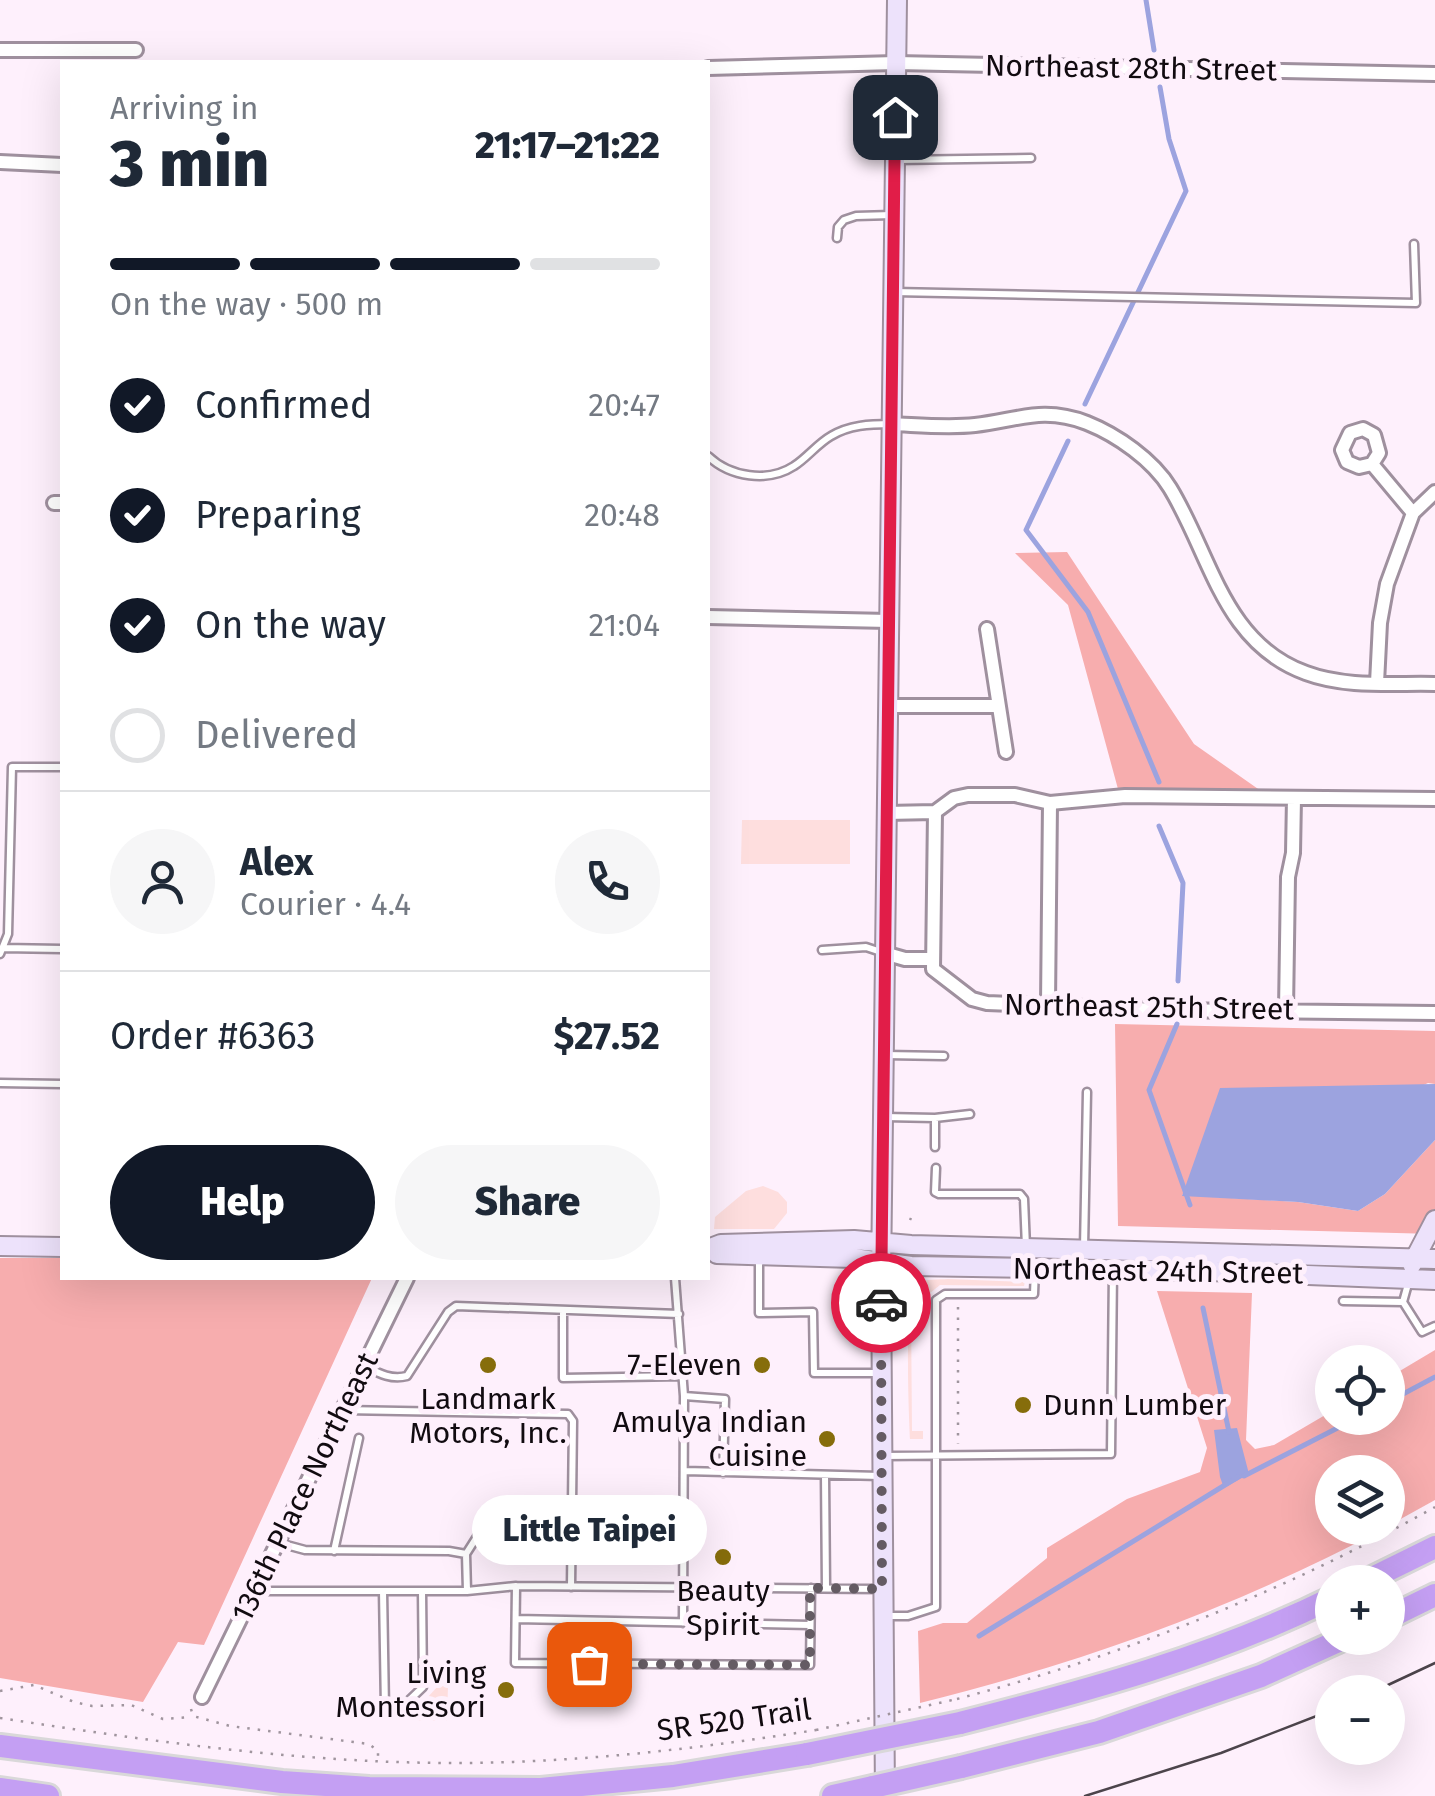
<!DOCTYPE html>
<html lang="en">
<head>
<meta charset="utf-8">
<style>
	body { margin:0; font-family:"Fira Sans",sans-serif; background:#f6f6f7; color:#1f2937; height:100vh; display:flex; flex-direction:column; font-size:38px; white-space:nowrap }
	* { box-sizing:border-box; margin:0 }
	p { font-size:32px; color:#747a83 }
	.icon { flex:none; width:55px; height:55px; fill:none; stroke:currentColor; stroke-width:2; stroke-linecap:round; stroke-linejoin:round }
	.map { position:relative; flex:1; overflow:hidden }
	.details { position:absolute; left:60px; top:60px; width:650px; height:1220px; display:flex; flex-direction:column; background:#fff; border-radius:0px; box-shadow:0 10px 40px #0002 }
	.details>* { flex:none }
	.fabs { position:absolute; left:1315px; top:1345px; display:grid; gap:20px }
	.fabs a { display:grid; place-items:center; width:90px; height:90px; border-radius:50%; background:#fff; box-shadow:0 10px 40px #0002; font-size:50px }
	.pin { position:absolute; display:grid; place-items:center; width:85px; height:85px; color:#fff; margin:-42px; border-radius:20px; box-shadow:0 5px 15px #0006 }
	.courier { position:absolute; display:grid; place-items:center; width:100px; height:100px; margin:-50px; border:8px solid #e11d48; border-radius:50%; background:#fff; color:#222; box-shadow:0 2px 12px #0007 }
	.bubble { position:absolute; height:70px; border-radius:35px; background:#fff; box-shadow:0 10px 40px #0002; font-size:32px; font-weight:800; line-height:70px; text-align:center }
	.overview em { font-style:normal; font-weight:800 }
	.overview div { display:flex; flex-direction:column-reverse }
	.overview { display:flex; align-items:center; justify-content:space-between; height:170px; padding:0 50px }
	h1 { font-size:65px; font-weight:800; line-height:75px }
	.bar { display:grid; grid-template-columns:repeat(4,1fr); gap:15px 10px; align-content:center; height:120px; padding:0 50px }
	.bar i { height:12px; border-radius:8px; background:#e0e1e3 }
	.bar .selected { background:#111827 }
	.bar p { grid-column:span 4 }
	.line { display:flex; align-items:center; gap:25px; padding:0 50px; border-top:2px solid #e0e1e3 }
	.line div { flex:1 }
	.round { display:grid; place-items:center; flex:none; width:105px; height:105px; border-radius:52px; background:#f6f6f7 }
	ol { padding:0 50px; list-style:none }
	li { display:flex; align-items:center; gap:30px; height:110px }
	li p { margin-inline-start:auto }
	li .icon { padding:10px; border-radius:50%; background:#111827; color:#fff; stroke-width:4 }
	li:last-child { color:#747a83 }
	li i { width:55px; height:55px; border:5px solid #e0e1e3; border-radius:50% }
	.primary-button { display:flex; gap:20px; margin-top:auto; padding:20px 50px }
	.primary-button a { flex:1; height:115px; border-radius:60px; background:#111827; color:#fff; font-size:40px; font-weight:800; line-height:115px; text-align:center }
	.primary-button a+a { background:#f6f6f7; color:#1f2937 }
	.map>svg:first-child { display:block }
</style>
</head>
<body>
<div class="map">
<svg width="1435" height="1796" viewBox="0 0 1435 1796">
	<rect width="100%" height="100%" fill="#fef0fc"/>
	<path fill="#fedede" d="M742,820H850V864H741Z
		M763,1186L778,1192L787,1202V1213L774,1229H714L715,1217L746,1191Z
		M948,1279L1025,1282L1024,1286L940,1285L925,1297L924,1308L911,1309L912,1431H923V1439H910C909,1415 903,1296 918,1284C925,1278 939,1280 948,1279Z
		M438,1686H448L447,1721L407,1720Z"/>
	<path fill="#f7adae" d="M1067,552L1194,744L1261,791L1118,789L1068,605L1015,553Z
		M1115,1024L1435,1031V1084L1428,1083L1182,1195L1298,1202L1358,1211L1385,1194L1435,1140V1234L1118,1226Z
		M0,1258H62V1278H372L204,1645L178,1642L143,1702L0,1678Z
		M1157,1291L1252,1293L1246,1440L1255,1449L1274,1445L1332,1411V1418H1388V1378L1435,1350V1500L1388,1526V1472H1332V1528H1385C1238,1607 1081,1663 920,1703L918,1631L943,1623H967L1047,1558V1548L1127,1499L1200,1472L1207,1448Z"/>
	<path fill="#9ca3df" d="M1435,1084V1140L1385,1194L1358,1211L1298,1202L1182,1196L1220,1088Z
		M1237,1428L1249,1474L1224,1488L1220,1477L1214,1430Z"/>
	<g fill="none" stroke-linecap="round" stroke-linejoin="round">
		<path stroke="#9ca3df" stroke-width="5" d="M1146,0L1154,50
			M1085,404L1186,191L1169,139L1160,87
			M1068,441L1026,530L1088,612L1159,782
			M1159,826L1183,883L1178,981
			M1177,1024L1149,1090L1190,1205
			M1203,1308L1229,1432
			M1388,1402L1435,1377
			M1244,1476L1357,1418
			M979,1636L1238,1477"/>
		<g stroke="#9f909e" stroke-width="11">
			<path id="lane" d="M896,160L1031,158
				M837,238L838,227L844,220L856,216L892,215
				M894,292L1416,303L1414,244
				M708,456C730,477 768,483 794,466C807,458 817,444 831,436C849,425 870,424 891,424
				M3,948L62,949
				M822,950L866,947L884,953
				M0,954L8,934L12,767H62
				M885,1055L944,1056
				M0,1083L62,1084
				M885,1117L935,1118L970,1114
				M935,1118V1147
				M936,1168L935,1192L939,1194H1020L1024,1199L1026,1247
				M1084,1248L1087,1092
				M759,1258V1313L813,1312L814,1373H877
				M675,1278L684,1396L683,1623
				M1408,1284L1403,1302L1422,1332L1435,1326
				M1343,1301L1403,1302
				M563,1310V1378L683,1376
				M366,1367C380,1374 392,1380 407,1376L448,1312L456,1306L679,1314
				M684,1396L725,1399L723,1473
				M344,1410L568,1414L573,1421L571,1587
				M883,1456L1111,1454L1113,1270
				M685,1471L880,1476
				M825,1475L826,1588
				M279,1543L305,1550L449,1551L466,1554L467,1591
				M334,1551L359,1438
				M466,1554L480,1532H572
				M811,1588L810,1665L515,1663L516,1586L881,1589
				M255,1591H467L516,1586
				M383,1591L385,1709H400L423,1687L422,1591
				M888,1616H908L936,1607V1300L945,1294H1034L1035,1269
				M516,1619L810,1625"/>
		</g>
		<g stroke="#9f909e" stroke-width="18">
			<path id="street" d="M0,50H136
				M708,68L896,63L1435,74
				M0,162L62,165
				M891,424C918,425 948,428 975,425C1018,420 1043,406 1087,423C1117,435 1153,460 1170,488C1211,555 1223,643 1306,673C1346,688 1393,683 1435,684
				M1372,464L1359,467L1347,462L1342,450L1350,433L1363,429L1374,435L1379,453L1372,464L1413,513
				M54,503H62
				M708,617L889,621
				M987,629L1006,752
				M1377,683L1380,623L1387,584L1413,513L1435,492
				M889,706H998
				M935,812L933,969L972,999L987,1003L1159,1010L1435,1013
				M886,813L935,812L954,798L968,795H1015L1050,803L1125,796L1435,799
				M884,953L905,959H933
				M1048,1004L1050,803
				M1286,1010L1288,877L1293,853L1294,798
				M202,1697L407,1278"/>
		</g>
		<g stroke="#9f909e" stroke-width="22">
			<path id="secondary" d="M0,1246L62,1247
				M708,1249L721,1244L854,1240L911,1245L1435,1259
				M717,1254L853,1258L911,1266L1210,1271L1435,1280
				M1412,1264L1435,1220
				M885,1796L881,1277L897,0"/>
		</g>
		<g stroke="#d9d8d9" stroke-width="28">
			<path id="highway" d="M1364,1582L1435,1547
				M1388,1618L1435,1595
				M960,1723C1086,1691 1215,1656 1332,1598
				M0,1746L282,1782L369,1788L541,1789L673,1776L807,1754
				M961,1767L1099,1732L1261,1676L1345,1638
				M0,1789L48,1796
				M833,1796L873,1787"/>
		</g>
		<path stroke="#a0959e" stroke-width="2.5" stroke-dasharray="2.5 8" stroke-linecap="butt" d="M910,1220L911,1218
			M958,1307V1444
			M0,1691L34,1685L74,1702L92,1706L131,1705L163,1719L191,1717
			M957,1699C1125,1655 1283,1592 1435,1507
			M191,1709L193,1716L230,1726L369,1744L378,1751V1760
			M0,1718C150,1741 301,1763 453,1763C575,1763 696,1749 816,1730"/>
		<use href="#lane" stroke="#fff" stroke-width="6"/>
		<use href="#street" stroke="#fff" stroke-width="12"/>
		<use href="#secondary" stroke="#ede2fb" stroke-width="18"/>
		<use href="#highway" stroke="#c49ff3" stroke-width="22"/>
		<path stroke="#4c444b" stroke-width="2.5" d="M1373,1692L1435,1663
			M1085,1796L1221,1753L1332,1710"/>
		<g stroke="#d9d8d9" stroke-width="28" stroke-linecap="butt">
			<path id="highway-bridge" d="M807,1754L960,1723
				M873,1787L961,1767"/>
		</g>
		<path stroke="#a0959e" stroke-width="2.5" stroke-dasharray="2.5 8" stroke-linecap="butt" d="M816,1730L957,1699"/>
		<use href="#highway-bridge" stroke="#c49ff3" stroke-width="22"/>
	</g>
	<g fill="none" stroke-linecap="round" stroke-linejoin="round">
		<path stroke="#645b63" stroke-width="10" stroke-dasharray="0 18" d="M589,1664L810,1665V1588L882,1589L881,1303"/>
		<path stroke="#e11d48" stroke-width="12" d="M881,1303L895,117"/>
	</g>
	<g fill="#866d0b" stroke="#fef0fc" stroke-width="4">
		<circle cx="488" cy="1365" r="10"/>
		<circle cx="762" cy="1365" r="10"/>
		<circle cx="1023" cy="1405" r="10"/>
		<circle cx="827" cy="1439" r="10"/>
		<circle cx="723" cy="1557" r="10"/>
		<circle cx="506" cy="1690" r="10"/>
	</g>
	<g text-anchor="middle" stroke-width="10" stroke-linejoin="round" paint-order="stroke">
		<g font-size="30" fill="#110b10" stroke="#fef0fc">
			<text transform="translate(1131 68) rotate(1)" y="10">Northeast 28th Street</text>
			<text transform="translate(1149 1007) rotate(1)" y="10">Northeast 25th Street</text>
			<text transform="translate(1158 1271) rotate(1)" y="10">Northeast 24th Street</text>
			<text transform="translate(305 1487) rotate(-64)" y="10">136th Place Northeast</text>
			<text transform="translate(734 1720) rotate(-8)" y="10">SR 520 Trail</text>
		</g>
		<g font-size="30" fill="#110b10" stroke="#fef0fc" text-anchor="end">
			<text x="742" y="1375">7-Eleven</text>
			<text x="488" y="1409" text-anchor="middle">Landmark<tspan x="488" dy="34">Motors, Inc.</tspan></text>
			<text x="1043" y="1415" text-anchor="start">Dunn Lumber</text>
			<text x="807" y="1432">Amulya Indian<tspan x="807" dy="34">Cuisine</tspan></text>
			<text x="723" y="1601" text-anchor="middle">Beauty<tspan x="723" dy="34">Spirit</tspan></text>
			<text x="486" y="1683">Living<tspan x="486" dy="34">Montessori</tspan></text>
		</g>
	</g>
</svg>
<div class="fabs">
<a><svg class="icon" aria-label="locate" viewBox="0 0 24 24"><circle cx="12" cy="12" r="6"/><path d="M12 2v4M12 18v4M2 12h4M18 12h4"/></svg></a>
<a><svg class="icon" aria-label="layers" viewBox="0 0 24 24"><path d="M12 4l9 5-9 5-9-5zM3 14l9 5 9-5"/></svg></a>
<a>+</a>
<a>−</a>
</div>
<div class="pin" style="left:589px;top:1664px;background:#ea580c"><svg class="icon" aria-label="bag" viewBox="0 0 24 24"><path d="M5 8h14l-1 12H6zM9 8a3 3 0 0 1 6 0"/></svg></div>
<div class="pin" style="left:895px;top:117px;background:#1f2937"><svg class="icon" aria-label="home" viewBox="0 0 24 24"><path d="M3 11l9-7 9 7M6 9v11h12V9"/></svg></div>
<div class="courier" style="left:881px;top:1303px"><svg class="icon" aria-label="car" viewBox="0 0 24 24"><path d="M5 17H2v-5l4-1 3-4h7l3 4 3 1v5h-3M9 17h6M6 11h13"/><circle cx="7" cy="17" r="2"/><circle cx="17" cy="17" r="2"/></svg></div>
<div class="bubble" style="left:472px;top:1495px;width:235px">Little Taipei</div>
<section class="details">
<div class="overview"><div><h1>3 min</h1><p>Arriving in</p></div><em>21:17–21:22</em></div>
<div class="bar"><i class="selected"></i><i class="selected"></i><i class="selected"></i><i></i><p>On the way · 500 m</p></div>
<ol>
<li><svg class="icon" aria-label="check" viewBox="0 0 24 24"><path d="M5 12l5 5 9-10"/></svg>Confirmed<p>20:47</p></li>
<li><svg class="icon" aria-label="check" viewBox="0 0 24 24"><path d="M5 12l5 5 9-10"/></svg>Preparing<p>20:48</p></li>
<li><svg class="icon" aria-label="check" viewBox="0 0 24 24"><path d="M5 12l5 5 9-10"/></svg>On the way<p>21:04</p></li>
<li><i></i>Delivered</li>
</ol>
<div class="line" style="height:180px"><a class="round"><svg class="icon" aria-label="person" viewBox="0 0 24 24"><circle cx="12" cy="8" r="4"/><path d="M4 21q1-7 8-7t8 7"/></svg></a><div><b>Alex</b><p>Courier · 4.4</p></div><a class="round"><svg class="icon" aria-label="phone" viewBox="0 0 24 24"><path d="M5 4h4l2 5-3 2q2 4 5 5l2-3 5 2v4C11 20 4 13 5 4z"/></svg></a></div>
<div class="line" style="height:130px"><div>Order #6363</div><b>$27.52</b></div>
<div class="primary-button"><a>Help</a><a>Share</a></div>
</section>
</div>
</body>
</html>
